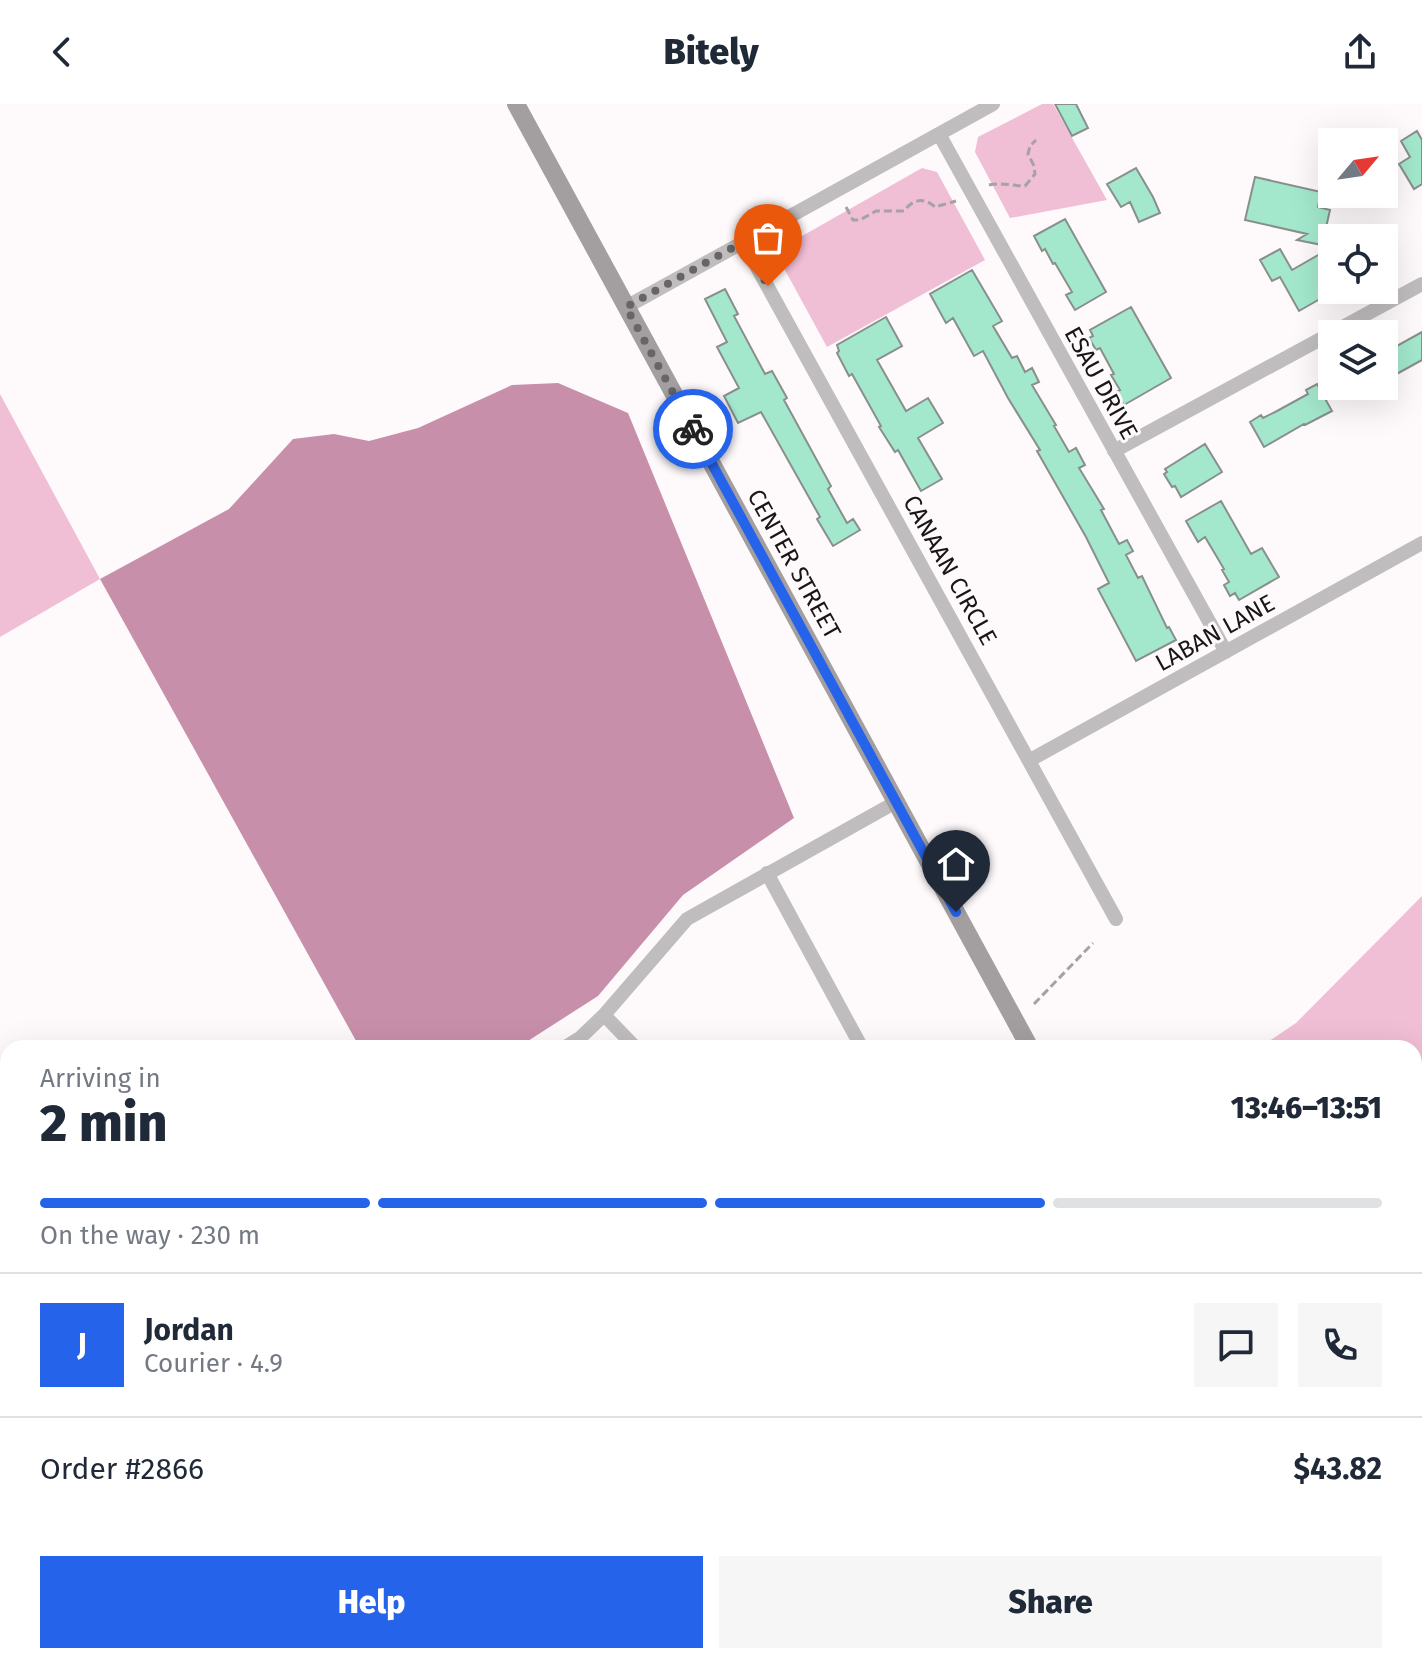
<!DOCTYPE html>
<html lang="en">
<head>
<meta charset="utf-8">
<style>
	body { margin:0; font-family:"Fira Sans",sans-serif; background:#f6f6f7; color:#1f2937; height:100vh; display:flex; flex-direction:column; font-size:30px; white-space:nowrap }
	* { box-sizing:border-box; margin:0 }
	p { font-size:26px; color:#747a83 }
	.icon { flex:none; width:44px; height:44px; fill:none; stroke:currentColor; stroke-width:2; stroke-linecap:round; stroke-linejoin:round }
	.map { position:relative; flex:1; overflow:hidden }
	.drawer { position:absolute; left:0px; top:936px; width:1422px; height:624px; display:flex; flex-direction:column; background:#fff; border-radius:24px 24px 0 0; box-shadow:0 8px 32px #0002 }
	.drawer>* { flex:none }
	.needle { width:52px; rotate:61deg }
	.tools { position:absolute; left:1318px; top:24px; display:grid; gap:16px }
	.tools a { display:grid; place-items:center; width:80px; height:80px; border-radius:0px; background:#fff; box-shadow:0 8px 32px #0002; font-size:40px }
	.pin { position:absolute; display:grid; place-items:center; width:68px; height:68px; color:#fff; margin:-82px -34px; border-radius:50% 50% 50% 0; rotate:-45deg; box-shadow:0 0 8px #0007 }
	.pin .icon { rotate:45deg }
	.courier { position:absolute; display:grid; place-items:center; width:80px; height:80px; margin:-40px; border:6px solid #2563eb; border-radius:50%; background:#fff; color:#222; box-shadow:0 2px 10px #0007 }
	.headline em { font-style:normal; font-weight:800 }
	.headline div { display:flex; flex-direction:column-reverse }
	.headline { display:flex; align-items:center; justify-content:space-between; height:136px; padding:0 40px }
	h1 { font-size:52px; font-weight:800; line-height:60px }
	.bar { display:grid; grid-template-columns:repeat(4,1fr); gap:12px 8px; align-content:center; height:96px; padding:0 40px }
	.bar i { height:10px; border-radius:6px; background:#e0e1e3 }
	.bar .active { background:#2563eb }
	.bar p { grid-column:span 4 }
	.line { display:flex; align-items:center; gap:20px; padding:0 40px; border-top:2px solid #e0e1e3 }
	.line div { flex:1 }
	.round { display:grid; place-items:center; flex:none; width:84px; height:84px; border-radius:0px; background:#f6f6f7 }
	.primary-button { display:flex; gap:16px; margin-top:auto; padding:16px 40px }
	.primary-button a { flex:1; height:92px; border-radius:0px; background:#2563eb; color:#fff; font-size:32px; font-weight:800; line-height:92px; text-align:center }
	.primary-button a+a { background:#f6f6f7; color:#1f2937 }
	header { display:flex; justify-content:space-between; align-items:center; height:104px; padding:0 40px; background:#fff; font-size:36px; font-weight:800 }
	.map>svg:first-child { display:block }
</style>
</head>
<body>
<header><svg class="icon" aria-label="back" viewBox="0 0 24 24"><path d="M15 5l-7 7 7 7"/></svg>Bitely<svg class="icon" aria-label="share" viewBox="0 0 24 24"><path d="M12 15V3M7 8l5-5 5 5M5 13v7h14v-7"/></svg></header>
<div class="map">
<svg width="1422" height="1560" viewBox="0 0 1422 1560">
	<rect width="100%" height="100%" fill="#fefafc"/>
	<path fill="#f0bed5" d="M1042,0H1053L1107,96L1010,114L975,48L978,33Z
		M922,64L937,68L985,156L827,243L780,157L788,140Z
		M0,290L100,475L0,533Z
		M1422,792V1560H1400L1396,1552H1414V944H1259L1296,919Z"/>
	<path fill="#c88fab" d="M558,279L628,309L794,714L683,791L598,892L517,944H360L100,475L229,405L293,335L334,330L369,337L418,324L512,281Z"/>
	<path fill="#a3e8cd" stroke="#888f8c" stroke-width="2" d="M1055,0H1076L1088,24L1072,32Z
		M1417,27L1422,36V80L1414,85L1399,60L1410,53L1401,37Z
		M1136,64L1153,93L1160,109L1139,118L1130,98L1121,103L1107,80Z
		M1255,73L1321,88L1318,103L1330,106L1322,141L1297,136L1307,130L1245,116Z
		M1065,115L1106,188L1075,206L1066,191L1072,188L1055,159L1053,160L1045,145L1042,147L1034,132Z
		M1280,145L1292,166L1320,150L1332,172V188L1299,207L1280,173L1272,177L1260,156Z
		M972,166L1002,217L993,222L1012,254L1017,252L1025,268L1032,264L1039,278L1032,281L1056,321L1054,322L1069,348L1076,344L1085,361L1079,364L1104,405L1101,406L1119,440L1127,436L1133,447L1126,451L1138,474L1142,472L1167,524L1169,523L1176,536L1136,557L1098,485L1109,479L1086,433L1037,347L1040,346L1008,294L983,247L974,252L953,214L946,219L930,190Z
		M725,185L738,210L734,212L765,270L772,267L787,294L784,296L831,382L828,385L847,419L853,415L860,426L833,442L817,415L820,413L761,308L738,319L724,292L739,284L717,243L727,238L705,195Z
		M1131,203L1171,274L1124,301L1116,288L1120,286L1111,271L1114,270L1100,244L1096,246L1089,234L1093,232L1090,226Z
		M886,213L902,242L877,256L906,307L928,294L943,319L918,334L942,375L921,387L898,346L895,348L879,323L881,322L852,270L849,272L837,249L839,247L837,241Z
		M1422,228V256L1384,277V249Z
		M1317,280L1332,307L1305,321L1304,320L1264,343L1250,318L1261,311L1263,314L1277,307L1308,290L1306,286Z
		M1205,340L1222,368L1181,393L1175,382L1172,383L1164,370L1167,368L1165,365Z
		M1221,397L1251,450L1262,444L1279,473L1239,496L1235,489L1230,492L1224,481L1229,478L1222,466L1224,465L1205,433L1198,438L1186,417Z"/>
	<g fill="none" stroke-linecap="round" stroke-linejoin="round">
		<path stroke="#a5a2a4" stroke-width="3" stroke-dasharray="8 4" stroke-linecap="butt" d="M989,81C1002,78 1012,82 1025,82L1035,70L1034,62L1028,50L1030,42L1036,36
			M846,103L853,116H860L876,107H904C913,95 924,93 935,103L956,97
			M1034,900L1093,839
			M1321,1552L1324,1560"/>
		<path stroke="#c0bdbe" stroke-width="14" d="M939,30L1226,548
			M743,138L1116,815
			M626,203L993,0
			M1114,347L1422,180
			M1030,656L1422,439
			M767,769L862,944
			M604,911L636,944
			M564,944L580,934L604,911L687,815L896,698
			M0,1031L8,1045
			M0,1478L8,1512
			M14,1552V1560
			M392,1552L404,1560
			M716,1552L720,1560
			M1048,1552L1051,1560
			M419,1560L425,1552
			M801,1560L816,1552"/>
		<path stroke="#a39ea0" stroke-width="18" d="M516,0L1030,944
			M1293,1552L1296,1560"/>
	</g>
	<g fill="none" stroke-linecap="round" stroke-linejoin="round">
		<path stroke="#686566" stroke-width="8" stroke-dasharray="0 14.4" d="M693,325L626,203L743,138L768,182"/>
		<path stroke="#2563eb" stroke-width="10" d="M693,325L956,808"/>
	</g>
	<g text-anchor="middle" stroke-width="6" stroke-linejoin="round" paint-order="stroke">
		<g font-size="24" fill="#171516" stroke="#fefafc">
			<text transform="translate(1101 279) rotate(61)" y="8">ESAU DRIVE</text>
			<text transform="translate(794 460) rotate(61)" y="8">CENTER STREET</text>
			<text transform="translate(950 466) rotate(61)" y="8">CANAAN CIRCLE</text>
			<text transform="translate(1215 529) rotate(-29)" y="8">LABAN LANE</text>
		</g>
	</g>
</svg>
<div class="tools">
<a><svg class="needle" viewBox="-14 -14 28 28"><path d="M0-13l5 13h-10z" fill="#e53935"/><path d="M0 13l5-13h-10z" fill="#747a83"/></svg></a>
<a><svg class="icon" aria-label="locate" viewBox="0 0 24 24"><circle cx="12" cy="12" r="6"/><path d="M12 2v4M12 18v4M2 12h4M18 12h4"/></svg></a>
<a><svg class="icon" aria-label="layers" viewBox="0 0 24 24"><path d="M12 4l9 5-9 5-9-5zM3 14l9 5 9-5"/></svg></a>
</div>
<div class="pin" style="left:768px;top:182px;background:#ea580c"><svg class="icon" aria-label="bag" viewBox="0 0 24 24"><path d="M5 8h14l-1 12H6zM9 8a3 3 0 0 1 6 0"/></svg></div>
<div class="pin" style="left:956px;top:808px;background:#1f2937"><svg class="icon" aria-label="home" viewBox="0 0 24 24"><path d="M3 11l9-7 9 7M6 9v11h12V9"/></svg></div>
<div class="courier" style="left:693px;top:325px"><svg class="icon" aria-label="bike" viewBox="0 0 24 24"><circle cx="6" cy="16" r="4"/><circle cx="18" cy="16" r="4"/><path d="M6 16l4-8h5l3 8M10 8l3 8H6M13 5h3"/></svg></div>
<section class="drawer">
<div class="headline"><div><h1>2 min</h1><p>Arriving in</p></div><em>13:46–13:51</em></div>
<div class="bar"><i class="active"></i><i class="active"></i><i class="active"></i><i></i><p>On the way · 230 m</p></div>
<div class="line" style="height:144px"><b class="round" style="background:#2563eb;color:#fff">J</b><div><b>Jordan</b><p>Courier · 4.9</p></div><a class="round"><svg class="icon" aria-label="chat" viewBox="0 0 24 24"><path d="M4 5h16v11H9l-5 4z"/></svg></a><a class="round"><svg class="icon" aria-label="phone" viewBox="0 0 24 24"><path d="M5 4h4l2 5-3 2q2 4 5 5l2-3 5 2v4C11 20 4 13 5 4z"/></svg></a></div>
<div class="line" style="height:104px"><div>Order #2866</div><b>$43.82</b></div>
<div class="primary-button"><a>Help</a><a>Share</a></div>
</section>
</div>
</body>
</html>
